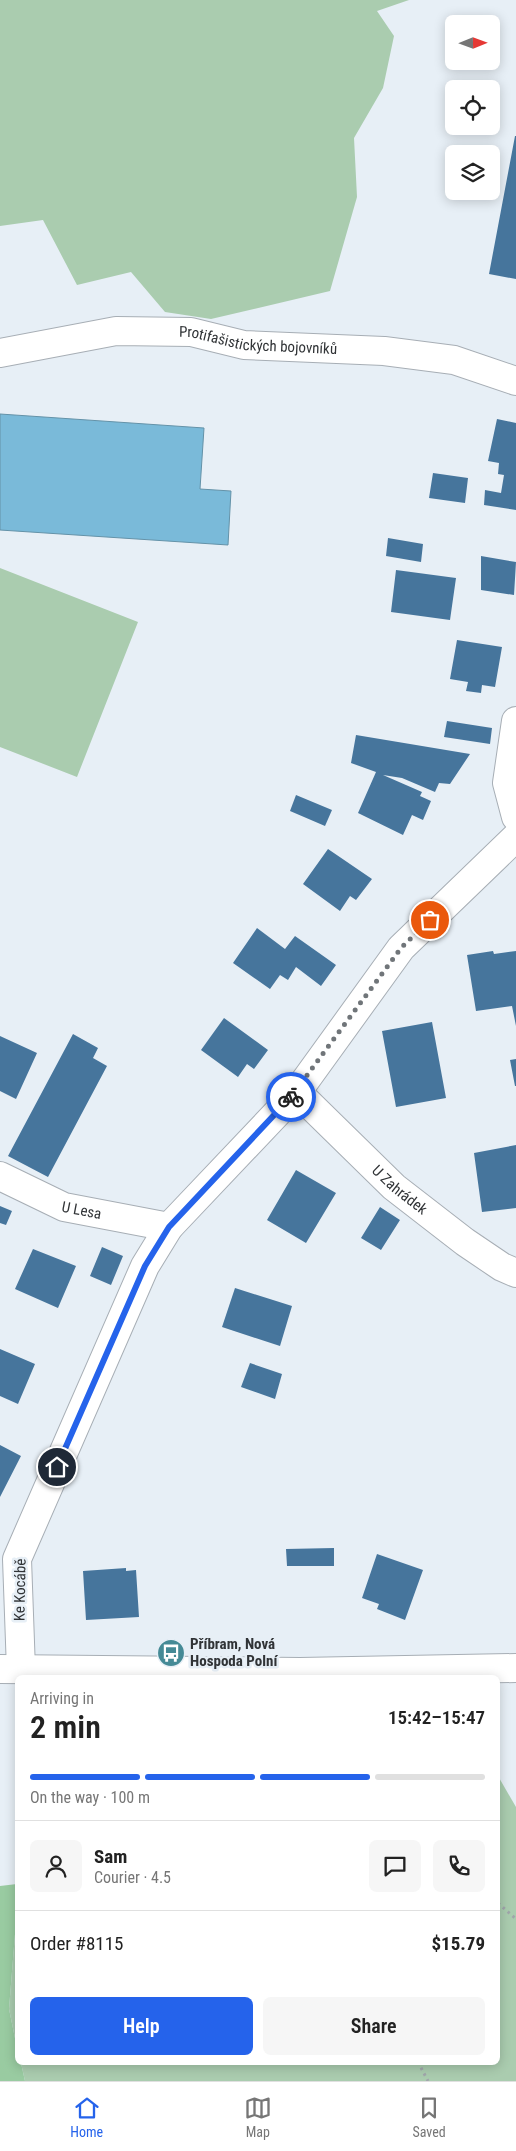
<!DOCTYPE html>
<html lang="en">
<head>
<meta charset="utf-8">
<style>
	body { margin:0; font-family:"Roboto Condensed",sans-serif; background:#f6f6f6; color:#222; height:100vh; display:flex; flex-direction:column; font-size:19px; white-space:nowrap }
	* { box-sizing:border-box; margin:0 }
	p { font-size:16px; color:#767676 }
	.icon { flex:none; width:28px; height:28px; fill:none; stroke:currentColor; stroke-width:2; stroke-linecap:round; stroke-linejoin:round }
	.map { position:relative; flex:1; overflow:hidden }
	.panel { position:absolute; left:15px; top:1675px; width:485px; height:390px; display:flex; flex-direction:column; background:#fff; border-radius:8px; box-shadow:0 2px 12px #0003 }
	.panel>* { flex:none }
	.needle { width:32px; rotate:89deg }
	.tools { position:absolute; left:445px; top:15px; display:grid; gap:10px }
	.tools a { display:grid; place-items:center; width:55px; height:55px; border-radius:8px; background:#fff; box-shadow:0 2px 12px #0003; font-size:25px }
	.pin { position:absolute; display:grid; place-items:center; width:42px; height:42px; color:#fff; margin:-21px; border:2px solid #fff; border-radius:50%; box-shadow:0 1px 5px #0007 }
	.courier { position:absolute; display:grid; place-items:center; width:50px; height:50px; margin:-25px; border:4px solid #2563eb; border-radius:50%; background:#fff; color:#222; box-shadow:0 1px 6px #0007 }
	.summary em { font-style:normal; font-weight:600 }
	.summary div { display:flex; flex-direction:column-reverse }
	.summary { display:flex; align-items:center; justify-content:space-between; height:85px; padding:0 15px }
	h1 { font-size:32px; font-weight:600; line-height:38px }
	.bar { display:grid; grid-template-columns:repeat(4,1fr); gap:8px 5px; align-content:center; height:60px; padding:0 15px }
	.bar i { height:6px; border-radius:4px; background:#e0e0e0 }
	.bar .on { background:#2563eb }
	.bar p { grid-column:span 4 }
	.line { display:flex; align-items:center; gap:12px; padding:0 15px; border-top:1px solid #e0e0e0 }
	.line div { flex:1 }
	.round { display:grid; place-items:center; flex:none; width:52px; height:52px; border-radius:8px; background:#f6f6f6 }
	.primary-button { display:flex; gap:10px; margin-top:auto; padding:10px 15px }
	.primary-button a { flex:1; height:58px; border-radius:8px; background:#2563eb; color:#fff; font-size:20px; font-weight:600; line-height:58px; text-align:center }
	.primary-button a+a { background:#f6f6f6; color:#222 }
	.dock { display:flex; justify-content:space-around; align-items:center; height:70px; border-top:1px solid #e0e0e0; background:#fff; font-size:14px; color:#767676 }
	.dock a { display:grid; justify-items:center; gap:2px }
	.dock .on { color:#2563eb }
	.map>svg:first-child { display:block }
</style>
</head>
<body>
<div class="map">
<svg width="516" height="2081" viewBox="0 0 516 2081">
	<rect width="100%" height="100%" fill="#e7eff6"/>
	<path fill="#aaccaf" d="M0,0H409L377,11L394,36L383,88L354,138L357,197L330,291L211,319L165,312L131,272L77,285L43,220L0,226Z
		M0,568L138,622L77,777L0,747Z
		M498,1776L516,1807V2081H25L21,2063L498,2062Z
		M17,1909V2048L9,2009Z"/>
	<path fill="#99cba1" d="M17,1884V1909L9,2009L17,2048L18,2062L21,2063L25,2081H0V1886Z"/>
	<path fill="#7abad9" stroke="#6492a8" d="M0,414L204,428L200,489L231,491L228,545L0,530Z"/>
	<path fill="#46759c" d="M515,136H516V279L489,274Z
		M497,419L516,423V510L484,505L485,490L501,493L504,475L498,474L499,463L488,461Z
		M433,473L468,478L465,503L429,498Z
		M388,538L423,544L421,562L386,556Z
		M481,556L516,562L514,595L481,590Z
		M396,570L456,578L450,620L391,612Z
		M457,640L502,647L495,687L482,685L481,693L466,691L468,682L450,679Z
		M447,721L492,728L490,744L444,737Z
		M356,735L470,754L450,784L439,783L435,792L402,778L383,775L422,792L420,796L431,801L423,820L412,815L403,835L358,813L376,772L351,763Z
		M296,795L332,810L325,826L290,811Z
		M328,849L372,879L356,900L350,896L340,911L303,884Z
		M257,928L285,949L295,936L336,965L321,986L296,967L288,980L280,975L270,989L233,963Z
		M493,951L494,954L516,951V1026L512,1006L476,1011L467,955Z
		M224,1018L268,1050L254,1069L247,1064L238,1077L201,1050Z
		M432,1022L446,1098L396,1107L382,1031Z
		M73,1034L98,1048L93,1058L107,1066L48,1177L8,1156Z
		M0,1036L37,1053L16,1099L0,1091Z
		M516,1059V1086H515L510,1060Z
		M516,1145V1208L482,1212L474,1153Z
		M296,1170L336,1193L306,1243L267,1220Z
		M0,1206L12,1211L6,1225L0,1223Z
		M380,1207L400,1220L381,1250L361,1238Z
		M102,1247L123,1256L111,1285L90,1276Z
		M33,1249L76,1266L58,1308L15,1289Z
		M235,1288L292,1306L280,1346L222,1327Z
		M0,1349L35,1364L18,1404L0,1396Z
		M250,1363L282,1374L275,1399L241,1387Z
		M0,1445L21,1456L0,1497Z
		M334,1548V1566H287L286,1549Z
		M377,1554L423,1570L405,1620L377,1609L379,1604L362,1598Z
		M126,1568V1571L136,1570L139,1617L86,1620L83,1571Z"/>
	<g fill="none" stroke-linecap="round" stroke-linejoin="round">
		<g stroke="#a7aeb5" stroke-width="30">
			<g id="street">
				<path id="s1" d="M0,353L116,331L191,332L244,345L384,351L454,360L516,381"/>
				<path d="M516,721L507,783L516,817"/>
				<path id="s2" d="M297,1092L394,1187L465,1242L502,1267L516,1273"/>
				<path id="s3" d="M0,1176L64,1207L169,1227"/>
				<path d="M0,1669L300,1672L516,1668"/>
				<path d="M21,1670L17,1559L145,1266L169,1227L297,1092L401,948L516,837"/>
			</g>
		</g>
		<path stroke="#a0a6ab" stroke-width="3" stroke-dasharray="2.5 4" stroke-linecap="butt" d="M498,1903L516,1919
			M418,2062L428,2081"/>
		<use href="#street" stroke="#fff" stroke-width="28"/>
	</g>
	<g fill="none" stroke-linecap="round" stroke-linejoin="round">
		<path stroke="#707579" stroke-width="5" stroke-dasharray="0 9" d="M291,1097L401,948L430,920"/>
		<path stroke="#2563eb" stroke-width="6" d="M57,1467L145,1266L169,1227L291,1097"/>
	</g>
	<defs>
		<g id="bus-disc" transform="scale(1.4375)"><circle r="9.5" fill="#458a96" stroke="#e7eff6"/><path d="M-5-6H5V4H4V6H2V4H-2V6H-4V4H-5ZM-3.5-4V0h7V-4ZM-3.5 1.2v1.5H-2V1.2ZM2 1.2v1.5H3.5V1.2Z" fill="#fff"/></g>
	</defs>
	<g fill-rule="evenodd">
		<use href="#bus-disc" x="171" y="1653"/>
	</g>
	<g text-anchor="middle" stroke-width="5" stroke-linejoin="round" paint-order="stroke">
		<g font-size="15" fill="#303336" stroke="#e7eff6">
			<text dy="5" stroke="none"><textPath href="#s1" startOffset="261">Protifašistických bojovníků</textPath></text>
			<text dy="5" stroke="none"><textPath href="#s2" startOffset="142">U Zahrádek</textPath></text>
			<text dy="5" stroke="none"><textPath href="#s3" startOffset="89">U Lesa</textPath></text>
			<text transform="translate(20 1590) rotate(-89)" y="5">Ke Kocábě</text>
		</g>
		<g font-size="15" font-weight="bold" fill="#303336" stroke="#e7eff6" text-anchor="start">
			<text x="190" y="1649">Příbram, Nová<tspan x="190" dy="17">Hospoda Polní</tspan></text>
		</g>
	</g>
</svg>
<div class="tools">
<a><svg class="needle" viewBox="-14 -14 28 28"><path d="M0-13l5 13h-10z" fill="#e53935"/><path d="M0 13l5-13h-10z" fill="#767676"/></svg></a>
<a><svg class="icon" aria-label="locate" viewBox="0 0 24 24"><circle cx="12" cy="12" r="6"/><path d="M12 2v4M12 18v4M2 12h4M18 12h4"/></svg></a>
<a><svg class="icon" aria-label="layers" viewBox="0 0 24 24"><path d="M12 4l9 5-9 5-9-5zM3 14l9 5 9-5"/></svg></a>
</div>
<div class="pin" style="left:430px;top:920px;background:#ea580c"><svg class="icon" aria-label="bag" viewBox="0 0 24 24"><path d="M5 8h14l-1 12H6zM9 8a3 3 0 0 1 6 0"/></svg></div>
<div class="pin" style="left:57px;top:1467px;background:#1f2937"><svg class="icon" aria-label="home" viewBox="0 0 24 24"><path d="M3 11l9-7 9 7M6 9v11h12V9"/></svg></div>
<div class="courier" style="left:291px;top:1097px"><svg class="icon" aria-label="bike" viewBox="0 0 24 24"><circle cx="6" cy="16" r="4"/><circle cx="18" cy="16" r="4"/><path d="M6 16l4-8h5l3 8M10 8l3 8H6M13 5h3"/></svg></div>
<section class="panel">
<div class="summary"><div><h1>2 min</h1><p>Arriving in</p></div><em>15:42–15:47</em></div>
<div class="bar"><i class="on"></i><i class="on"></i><i class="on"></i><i></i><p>On the way · 100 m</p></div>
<div class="line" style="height:90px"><a class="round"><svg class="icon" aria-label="person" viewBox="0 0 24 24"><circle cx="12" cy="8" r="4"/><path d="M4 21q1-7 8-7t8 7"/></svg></a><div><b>Sam</b><p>Courier · 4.5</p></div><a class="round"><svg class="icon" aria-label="chat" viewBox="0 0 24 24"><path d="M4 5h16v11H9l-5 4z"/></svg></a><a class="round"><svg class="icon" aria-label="phone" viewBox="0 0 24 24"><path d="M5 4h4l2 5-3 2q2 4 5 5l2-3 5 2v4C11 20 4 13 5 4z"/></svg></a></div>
<div class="line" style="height:65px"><div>Order #8115</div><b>$15.79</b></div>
<div class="primary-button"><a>Help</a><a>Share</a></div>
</section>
</div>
<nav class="dock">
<a class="on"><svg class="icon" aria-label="home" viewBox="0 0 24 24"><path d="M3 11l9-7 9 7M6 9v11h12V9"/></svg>Home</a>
<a><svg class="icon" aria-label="map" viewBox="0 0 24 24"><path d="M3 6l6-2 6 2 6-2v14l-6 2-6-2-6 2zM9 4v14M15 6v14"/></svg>Map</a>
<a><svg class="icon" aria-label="saved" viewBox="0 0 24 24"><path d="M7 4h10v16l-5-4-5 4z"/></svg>Saved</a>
</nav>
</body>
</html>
